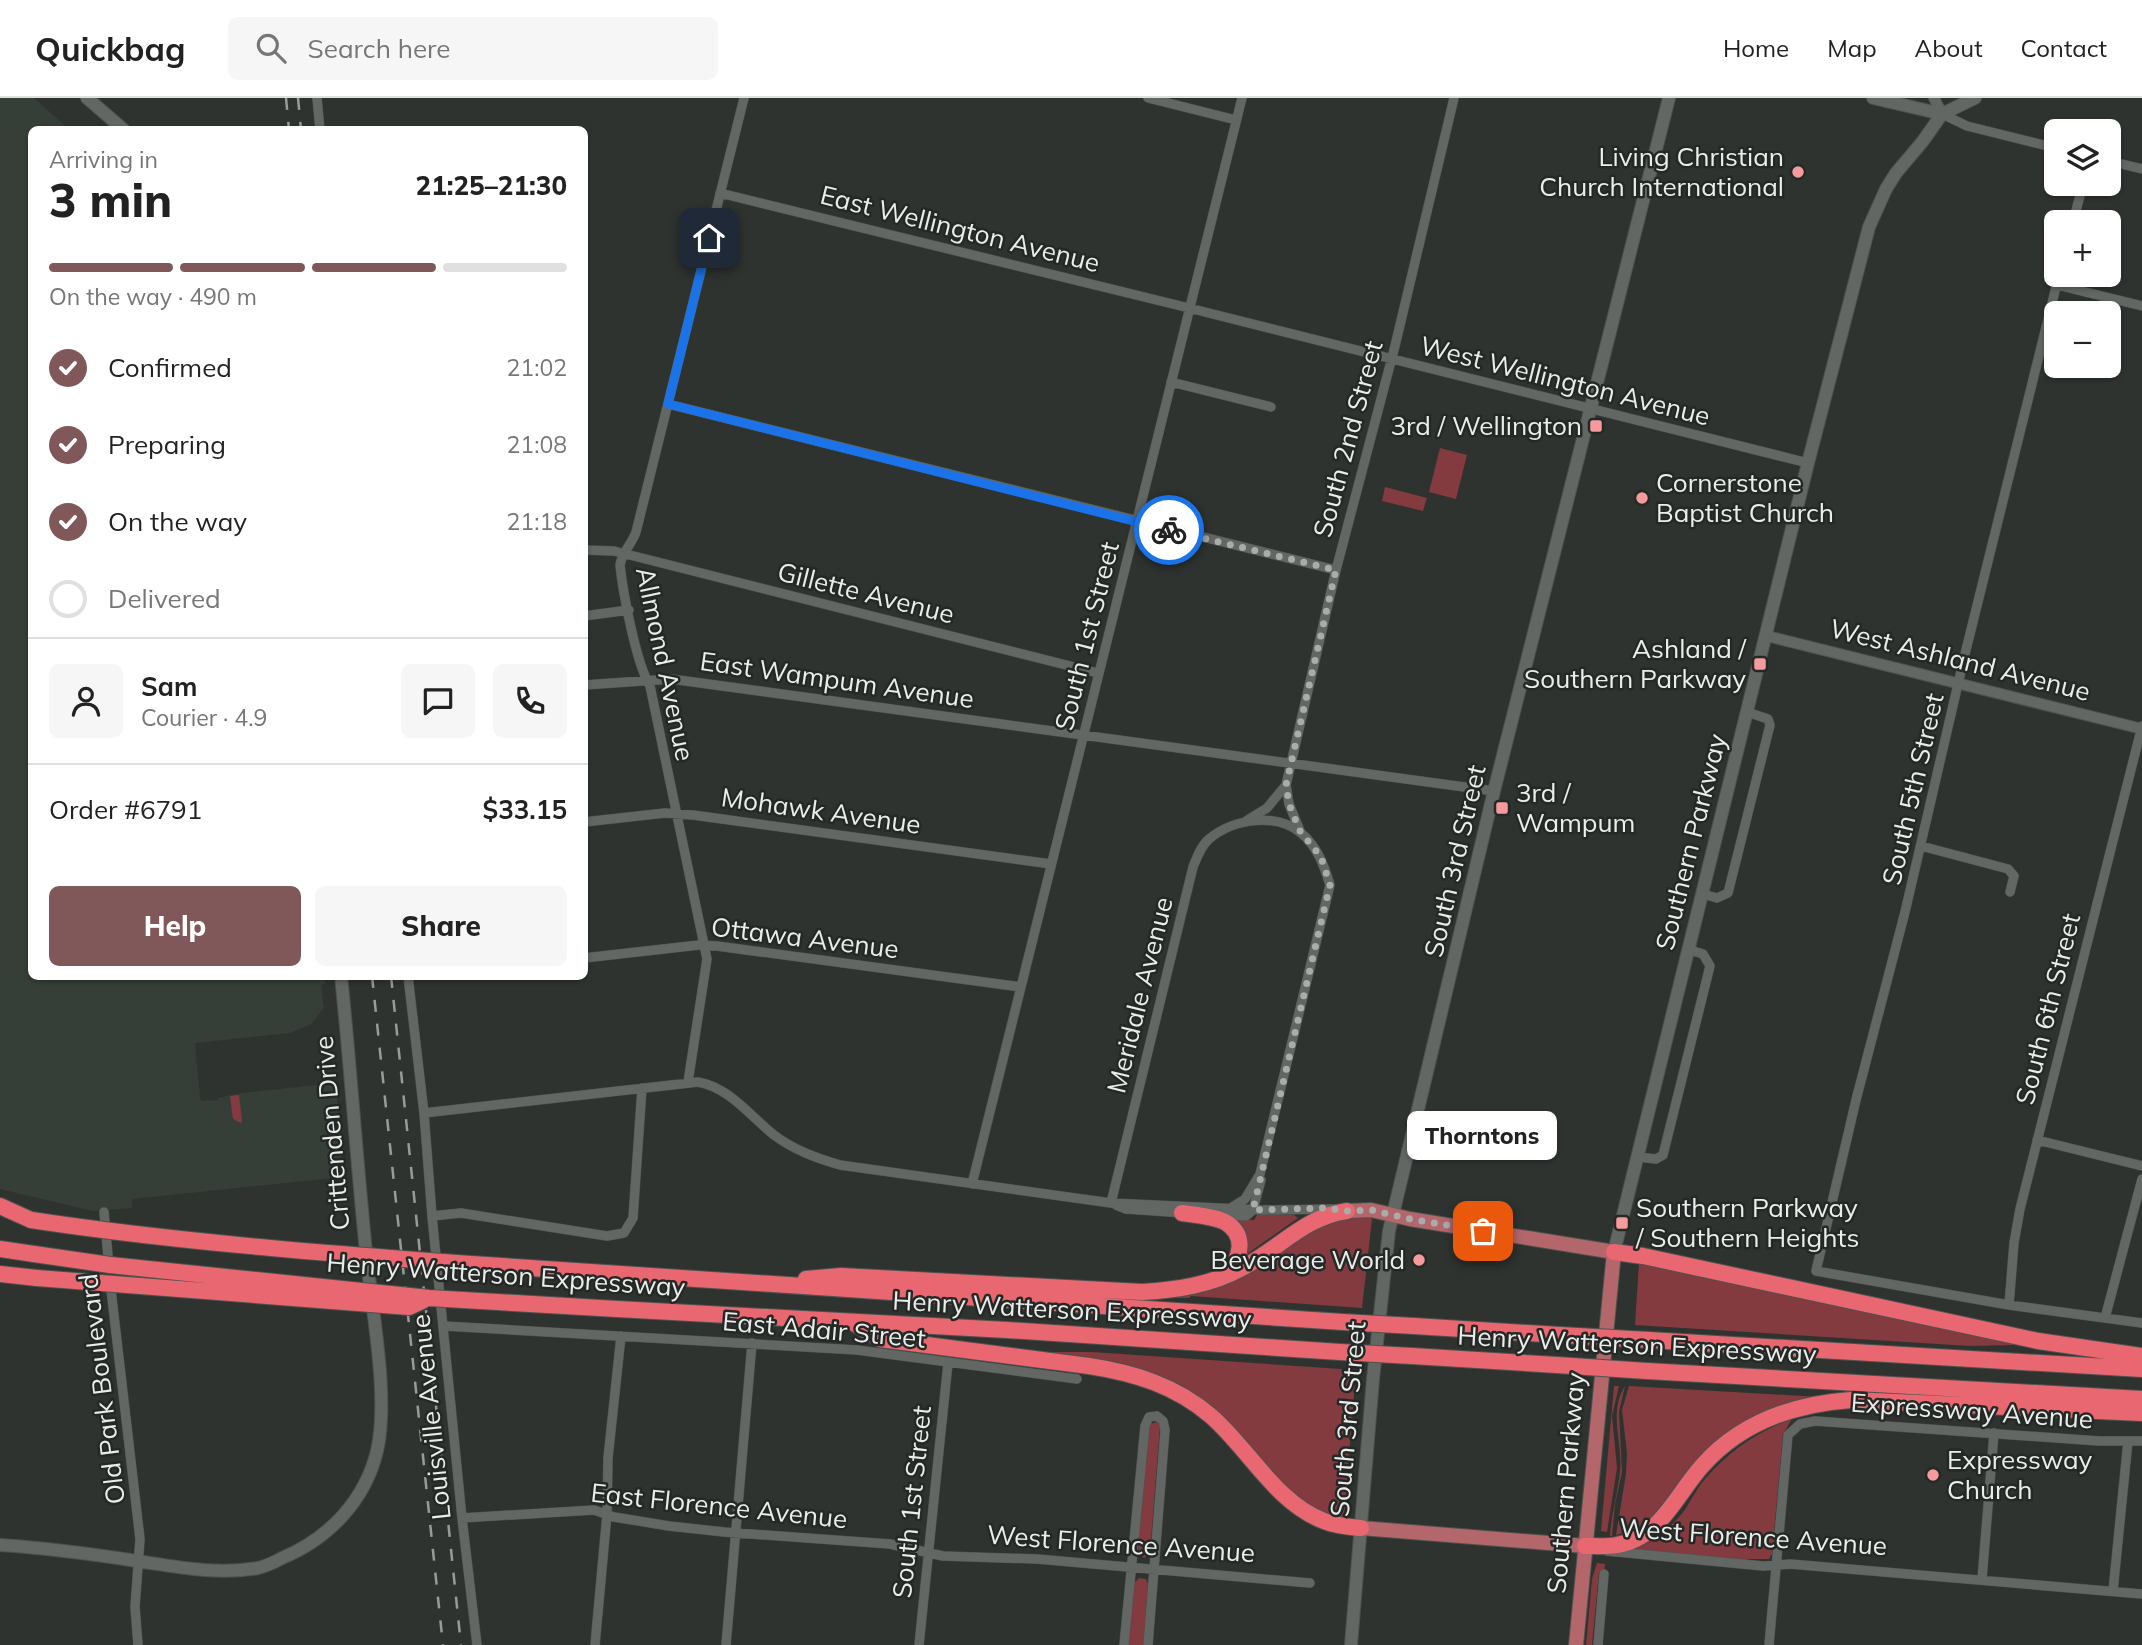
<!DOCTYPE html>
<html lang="en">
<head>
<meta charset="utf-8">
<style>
	body { margin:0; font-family:Mulish,sans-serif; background:#f6f6f6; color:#222; height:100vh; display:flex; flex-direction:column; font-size:26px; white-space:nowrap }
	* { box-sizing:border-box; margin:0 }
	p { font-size:23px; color:#767676 }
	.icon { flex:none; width:38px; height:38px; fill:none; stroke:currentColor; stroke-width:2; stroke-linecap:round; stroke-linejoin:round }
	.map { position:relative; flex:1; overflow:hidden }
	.side { position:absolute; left:28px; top:28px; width:560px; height:854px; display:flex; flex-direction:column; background:#fff; border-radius:10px; box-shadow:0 2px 5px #0004 }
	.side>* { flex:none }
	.controls { position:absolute; left:2044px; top:21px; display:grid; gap:14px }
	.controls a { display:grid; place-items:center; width:77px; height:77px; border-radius:10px; background:#fff; box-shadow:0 2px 5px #0004; font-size:35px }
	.pin { position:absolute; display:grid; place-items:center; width:60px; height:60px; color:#fff; margin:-30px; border-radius:14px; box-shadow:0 4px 10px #0006 }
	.courier { position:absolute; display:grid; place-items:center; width:70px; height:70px; margin:-35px; border:5px solid #1a73e8; border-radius:50%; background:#fff; color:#222; box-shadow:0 2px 9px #0007 }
	.bubble { position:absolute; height:49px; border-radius:10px; background:#fff; box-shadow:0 2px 5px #0004; font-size:23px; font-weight:800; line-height:49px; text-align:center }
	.summary em { font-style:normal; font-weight:800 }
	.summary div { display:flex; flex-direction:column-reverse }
	.summary { display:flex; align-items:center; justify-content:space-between; height:119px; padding:0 21px }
	h1 { font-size:46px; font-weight:800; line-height:52px }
	.bar { display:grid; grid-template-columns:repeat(4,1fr); gap:10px 7px; align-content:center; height:84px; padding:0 21px }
	.bar i { height:9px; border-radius:5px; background:#e0e0e0 }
	.bar .on { background:#81585a }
	.bar p { grid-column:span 4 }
	.line { display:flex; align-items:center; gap:18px; padding:0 21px; border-top:2px solid #e0e0e0 }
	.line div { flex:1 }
	.round { display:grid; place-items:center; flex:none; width:74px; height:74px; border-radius:10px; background:#f6f6f6 }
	ol { padding:0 21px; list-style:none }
	li { display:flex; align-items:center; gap:21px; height:77px }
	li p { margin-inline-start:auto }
	li .icon { padding:7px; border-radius:50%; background:#81585a; color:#fff; stroke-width:4 }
	li:last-child { color:#767676 }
	li i { width:38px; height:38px; border:4px solid #e0e0e0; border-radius:50% }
	.button { display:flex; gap:14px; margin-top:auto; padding:14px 21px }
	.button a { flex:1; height:80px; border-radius:10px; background:#81585a; color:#fff; font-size:28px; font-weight:800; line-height:80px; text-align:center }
	.button a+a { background:#f6f6f6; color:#222 }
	header { display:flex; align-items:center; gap:42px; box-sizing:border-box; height:98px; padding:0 35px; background:#fff; border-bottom:2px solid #e0e0e0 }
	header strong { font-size:33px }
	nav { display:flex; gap:38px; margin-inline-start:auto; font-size:24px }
	.search { width:490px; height:63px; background:#f6f6f6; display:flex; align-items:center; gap:18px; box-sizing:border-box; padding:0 24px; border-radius:10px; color:#767676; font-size:26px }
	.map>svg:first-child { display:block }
</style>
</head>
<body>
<header>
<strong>Quickbag</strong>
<div class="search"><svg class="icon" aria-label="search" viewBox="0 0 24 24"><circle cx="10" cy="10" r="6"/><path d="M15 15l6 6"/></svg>Search here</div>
<nav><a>Home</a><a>Map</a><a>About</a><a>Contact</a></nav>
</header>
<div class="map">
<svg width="2142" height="1547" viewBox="0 0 2142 1547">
	<rect width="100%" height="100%" fill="#2f3330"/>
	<path fill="#353f37" d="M0,0H34L69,31L32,32V878L325,879V886L321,887L324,910L311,926L290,935L195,945L200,999L201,1003L218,1002V1000L241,995L336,985L343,1079L132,1101V1110L93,1113L0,1091Z"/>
	<path fill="#843b40" d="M1440,350L1467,357L1456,401L1429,394Z
		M1385,389L1427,400L1423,413L1382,403Z
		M239,997L242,1023L241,1025L233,1021L230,998Z
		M1257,1117H1294L1298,1120L1247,1156V1144L1234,1123L1235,1121L1254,1122Z
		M1369,1119L1372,1121L1362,1210L1191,1198L1189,1200H1175L1288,1148L1322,1127L1345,1120Z
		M1639,1165L2007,1244L2014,1247L1970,1248L1635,1227Z
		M1046,1254H1092L1356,1272L1344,1419L1339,1421L1308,1408L1153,1276L1123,1266Z
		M1614,1288H1619L1612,1318L1617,1370L1607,1434L1601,1433Z
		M1625,1288L1619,1314L1622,1374L1615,1406L1612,1438H1610C1611,1416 1618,1395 1620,1373C1623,1345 1608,1314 1625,1288Z
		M1629,1288L1821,1299L1773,1312L1659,1416L1634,1432L1616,1437L1626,1376L1627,1355L1622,1312Z
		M1792,1321L1783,1336L1772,1456L1769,1461H1748L1747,1463L1633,1452C1653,1443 1670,1431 1684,1413C1691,1403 1696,1391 1705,1381C1729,1353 1757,1334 1792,1321Z
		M1157,1324L1160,1328L1151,1442L1150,1456L1144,1460L1139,1456L1138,1441L1148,1332L1150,1326Z
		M1597,1465L1605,1466L1604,1474H1599L1592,1547H1586L1592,1481Z
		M1139,1480L1146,1481L1148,1486L1144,1547H1127L1134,1485Z"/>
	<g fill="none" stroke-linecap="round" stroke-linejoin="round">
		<g stroke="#4e524f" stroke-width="10">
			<path id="minor" d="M317,0L320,32
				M1148,0L1236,22
				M1942,16L1967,28L2056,50
				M2109,63L2142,71
				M720,95L1181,208L1808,365
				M2073,124L2083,86
				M2059,177L1965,556L1905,814L1856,1002L1816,1173L2009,1207L2142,1225
				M2057,187L2142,208
				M1171,284L1271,309
				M668,306L1336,472
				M584,452L614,453L1098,575
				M584,518L629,512
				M584,587L671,581L1494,693
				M1246,723L1267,710L1286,687
				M584,724L665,715L693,717L1051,766
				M1300,733L1289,706L1286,687L1336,472L1395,248L1454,0
				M1921,748L2008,771L2014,778L2010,794
				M1703,796L1717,800L1728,795L1770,627L1768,621L1747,614
				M584,860L699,847L717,848L1021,889
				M408,878L424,1015L432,1118L462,1420L477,1547
				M688,984L707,861L650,588C636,565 623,495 620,467C622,454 632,446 636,434L744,0
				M424,1015L698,984C730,990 749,1017 774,1037C794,1052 816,1060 840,1067L1111,1105L1262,1112L1335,1111
				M2037,1042L2142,1068
				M1638,1059L1656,1061L1663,1057L1710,868L1703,856L1690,852
				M972,1086L1242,0
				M1111,1105L1193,769C1197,759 1201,748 1209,741C1233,721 1276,714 1301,735C1317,748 1324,767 1330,787L1260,1076L1245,1101L1229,1111
				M1116,1107L1126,1111L1185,1115
				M104,1114L109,1169
				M1220,1117L1246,1118L1253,1112L1261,1082
				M432,1118L461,1115L607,1138L624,1135L633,1120L642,990
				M110,1183L140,1441L135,1509L138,1547
				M2009,1207L2014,1145L2020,1111L2142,628
				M2105,1220L2142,1081
				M444,1228L857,1252L1077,1281
				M462,1420L594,1412L614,1419L669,1428L724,1434L890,1446L943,1458L1037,1461L1310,1485
				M1607,1453L1763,1468L1790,1466L2142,1496
				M1982,1481L1994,1335
				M2113,1493L2128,1343
				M595,1547L607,1416L608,1360L621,1238
				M726,1547L752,1245
				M919,1547L948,1265
				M1124,1547L1145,1328L1149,1319L1157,1318L1163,1323L1165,1332L1148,1547
				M1598,1547L1604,1476
				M1769,1547L1788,1337L1800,1326L1815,1323L2099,1343H2142"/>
		</g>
		<g stroke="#4e524f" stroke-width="12">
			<path id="tertiary" d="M1934,0L1942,16
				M1767,538L2142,631"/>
		</g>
		<g stroke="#4e524f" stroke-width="14">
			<path id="secondary" d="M87,0L124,32
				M1873,0L1942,16
				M1614,1154L1808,365L1869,129L1886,91L1896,75L1923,43L1942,16L1975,0
				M0,1447C46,1450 92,1456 137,1463C177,1469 217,1477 258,1470C266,1468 275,1464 282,1460C328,1441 365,1403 377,1353C389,1301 373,1218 367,1163C357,1069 351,973 341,878
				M1351,1547L1373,1281L1389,1133L1494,693L1669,0"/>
		</g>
		<g stroke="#4e524f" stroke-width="16">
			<path id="primary" d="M1347,1113L1371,1112L1410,1121L1614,1154L1576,1547
				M1361,1430L1585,1448"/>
		</g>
		<g stroke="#4e524f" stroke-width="18">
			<path id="motorway" d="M0,1108L31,1122
				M1182,1115C1195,1117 1213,1118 1225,1124C1247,1137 1241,1160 1227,1176
				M0,1151L34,1156
				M1614,1154L1643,1158L2038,1243L2142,1258
				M471,1166L1343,1224
				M0,1176L37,1180
				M806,1181L841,1178L1142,1194C1177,1192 1211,1187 1242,1170C1279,1151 1304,1119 1347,1113
				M617,1211L1007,1232L1340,1254
				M852,1224L880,1241L1089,1268C1135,1275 1176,1288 1211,1318C1249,1351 1276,1405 1324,1423C1336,1428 1349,1429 1361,1430
				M1414,1228L1560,1237
				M1649,1242L2142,1271
				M1412,1258L1557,1267
				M1647,1273L2142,1301
				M1585,1448C1595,1448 1607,1449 1617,1447C1660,1440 1676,1397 1702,1368C1740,1325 1794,1306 1851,1302L2142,1315"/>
		</g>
		<use href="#minor" stroke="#626763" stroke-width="9"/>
		<use href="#tertiary" stroke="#626763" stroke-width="10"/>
		<use href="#secondary" stroke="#626763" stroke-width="12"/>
		<use href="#primary" stroke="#b3676b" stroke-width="14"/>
		<use href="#motorway" stroke="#e96771" stroke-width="16"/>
		<path stroke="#989c99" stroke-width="2.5" stroke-dasharray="12 12" stroke-linecap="butt" d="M286,0L289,32
			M298,0L301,32
			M372,878L443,1547
			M391,878L461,1547"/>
		<g stroke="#4e524f" stroke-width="18" stroke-linecap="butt">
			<path id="motorway-bridge" d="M31,1122C177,1144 324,1155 471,1166
				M34,1156L110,1167L429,1200L617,1211
				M37,1180L409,1209L424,1202
				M1343,1224L1414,1228
				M1560,1237L1649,1242
				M1340,1254L1412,1258
				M1557,1267L1647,1273"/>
		</g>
		<use href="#motorway-bridge" stroke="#e96771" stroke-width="16"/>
	</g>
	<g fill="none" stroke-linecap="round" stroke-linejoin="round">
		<path stroke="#a9acaa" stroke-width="7" stroke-dasharray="0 12.6" d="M1169,432L1336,472L1286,687L1289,706L1300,733L1321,759L1330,787L1253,1112L1327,1110L1347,1113L1371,1112L1410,1121L1483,1133"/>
		<path stroke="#1a73e8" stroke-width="9" d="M709,140L668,306L1169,432"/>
	</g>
	<g fill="#f59b9e" stroke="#252926" stroke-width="2.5">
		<circle cx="1798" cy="74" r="7"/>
		<rect x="1589" y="321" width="14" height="14" rx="3.5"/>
		<circle cx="1642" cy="400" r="7"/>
		<rect x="1753" y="559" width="14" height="14" rx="3.5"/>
		<rect x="1495" y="703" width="14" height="14" rx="3.5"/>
		<rect x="1615" y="1118" width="14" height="14" rx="3.5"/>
		<circle cx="1419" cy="1162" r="7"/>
		<circle cx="1933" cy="1377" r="7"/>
	</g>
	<g text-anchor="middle" stroke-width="5" stroke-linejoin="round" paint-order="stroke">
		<g font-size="26" fill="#eaedeb" stroke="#252926" text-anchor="end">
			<text x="1784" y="68">Living Christian<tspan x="1784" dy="30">Church International</tspan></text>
			<text x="1582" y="337">3rd / Wellington</text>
			<text x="1656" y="394" text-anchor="start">Cornerstone<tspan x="1656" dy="30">Baptist Church</tspan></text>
			<text x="1746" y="560">Ashland /<tspan x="1746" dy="30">Southern Parkway</tspan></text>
			<text x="1516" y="704" text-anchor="start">3rd /<tspan x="1516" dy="30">Wampum</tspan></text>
			<text x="1636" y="1119" text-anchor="start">Southern Parkway<tspan x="1636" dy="30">/ Southern Heights</tspan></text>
			<text x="1405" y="1171">Beverage World</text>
			<text x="1947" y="1371" text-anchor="start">Expressway<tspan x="1947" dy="30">Church</tspan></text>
		</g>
		<g font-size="26" fill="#eaedeb" stroke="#252926">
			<text transform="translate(960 131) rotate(14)" y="9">East Wellington Avenue</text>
			<text transform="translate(1565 283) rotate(14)" y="9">West Wellington Avenue</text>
			<text transform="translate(1348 341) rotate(-75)" y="9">South 2nd Street</text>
			<text transform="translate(866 495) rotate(14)" y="9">Gillette Avenue</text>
			<text transform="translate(1087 538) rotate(-76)" y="9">South 1st Street</text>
			<text transform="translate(1960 562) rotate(14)" y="9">West Ashland Avenue</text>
			<text transform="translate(665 566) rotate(78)" y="9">Allmond Avenue</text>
			<text transform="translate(837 582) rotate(8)" y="9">East Wampum Avenue</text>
			<text transform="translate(1913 691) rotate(-77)" y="9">South 5th Street</text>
			<text transform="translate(821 713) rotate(8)" y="9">Mohawk Avenue</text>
			<text transform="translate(1691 744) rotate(-76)" y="9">Southern Parkway</text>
			<text transform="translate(1455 763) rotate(-77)" y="9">South 3rd Street</text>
			<text transform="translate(805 840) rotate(7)" y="9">Ottawa Avenue</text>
			<text transform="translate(1140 897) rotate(-76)" y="9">Meridale Avenue</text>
			<text transform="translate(2048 911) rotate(-76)" y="9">South 6th Street</text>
			<text transform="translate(332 1035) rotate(-95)" y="9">Crittenden Drive</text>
			<text transform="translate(506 1177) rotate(4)" y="9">Henry Watterson Expressway</text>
			<text transform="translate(1072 1212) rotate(3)" y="9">Henry Watterson Expressway</text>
			<text transform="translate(824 1232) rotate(5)" y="9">East Adair Street</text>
			<text transform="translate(1637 1247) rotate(3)" y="9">Henry Watterson Expressway</text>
			<text transform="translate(102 1291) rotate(-97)" y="9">Old Park Boulevard</text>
			<text transform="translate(1972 1313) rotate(4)" y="9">Expressway Avenue</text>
			<text transform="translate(431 1319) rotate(-96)" y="9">Louisville Avenue</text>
			<text transform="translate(1348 1321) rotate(-85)" y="9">South 3rd Street</text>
			<text transform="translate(1566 1385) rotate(-85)" y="9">Southern Parkway</text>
			<text transform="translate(912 1404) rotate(-84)" y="9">South 1st Street</text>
			<text transform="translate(719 1408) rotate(6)" y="9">East Florence Avenue</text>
			<text transform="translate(1753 1439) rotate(4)" y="9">West Florence Avenue</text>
			<text transform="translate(1121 1446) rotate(4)" y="9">West Florence Avenue</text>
		</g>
	</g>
</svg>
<div class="controls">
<a><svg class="icon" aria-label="layers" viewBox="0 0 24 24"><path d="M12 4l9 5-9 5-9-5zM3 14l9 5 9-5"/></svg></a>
<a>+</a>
<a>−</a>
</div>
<div class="pin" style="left:1483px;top:1133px;background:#ea580c"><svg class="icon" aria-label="bag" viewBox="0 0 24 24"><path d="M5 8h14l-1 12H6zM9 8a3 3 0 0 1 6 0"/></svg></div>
<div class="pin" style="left:709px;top:140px;background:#1f2937"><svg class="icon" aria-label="home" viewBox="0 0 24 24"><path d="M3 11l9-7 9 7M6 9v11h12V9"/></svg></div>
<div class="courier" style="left:1169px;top:432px"><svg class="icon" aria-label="bike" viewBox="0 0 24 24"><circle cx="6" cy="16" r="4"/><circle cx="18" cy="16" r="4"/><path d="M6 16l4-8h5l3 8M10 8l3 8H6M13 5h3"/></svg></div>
<div class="bubble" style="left:1407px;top:1013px;width:150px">Thorntons</div>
<section class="side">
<div class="summary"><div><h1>3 min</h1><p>Arriving in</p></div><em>21:25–21:30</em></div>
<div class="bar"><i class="on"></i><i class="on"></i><i class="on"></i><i></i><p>On the way · 490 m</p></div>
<ol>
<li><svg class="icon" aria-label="check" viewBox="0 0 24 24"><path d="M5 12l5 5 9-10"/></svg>Confirmed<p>21:02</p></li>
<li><svg class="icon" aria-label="check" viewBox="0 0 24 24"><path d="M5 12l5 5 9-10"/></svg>Preparing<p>21:08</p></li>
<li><svg class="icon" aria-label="check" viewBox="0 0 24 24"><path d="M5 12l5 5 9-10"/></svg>On the way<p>21:18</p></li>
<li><i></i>Delivered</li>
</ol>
<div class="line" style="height:126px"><a class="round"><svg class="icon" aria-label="person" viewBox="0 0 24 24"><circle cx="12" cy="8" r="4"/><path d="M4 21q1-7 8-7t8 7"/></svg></a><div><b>Sam</b><p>Courier · 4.9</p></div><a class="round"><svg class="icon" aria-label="chat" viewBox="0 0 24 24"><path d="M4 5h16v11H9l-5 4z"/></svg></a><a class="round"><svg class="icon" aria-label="phone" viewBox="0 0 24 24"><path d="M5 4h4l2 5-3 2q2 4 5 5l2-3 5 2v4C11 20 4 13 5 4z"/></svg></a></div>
<div class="line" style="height:91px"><div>Order #6791</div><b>$33.15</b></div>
<div class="button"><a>Help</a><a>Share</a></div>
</section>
</div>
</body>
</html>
